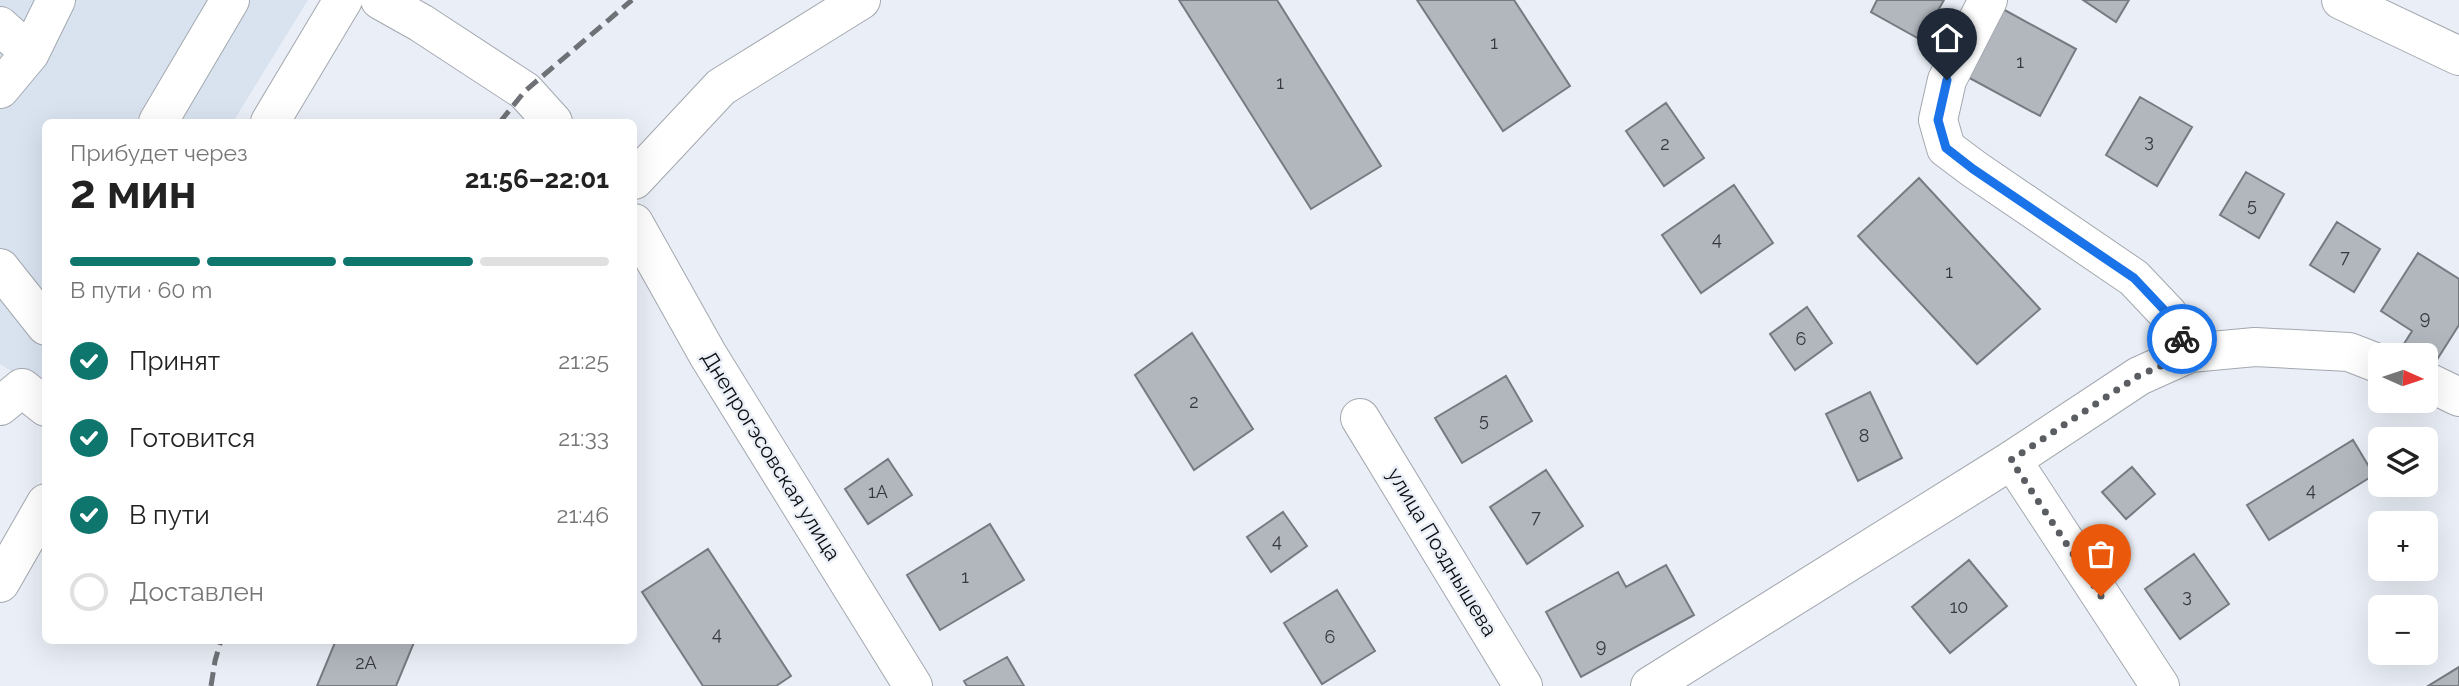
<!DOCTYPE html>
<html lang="ru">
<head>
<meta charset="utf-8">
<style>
	body { margin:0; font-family:Raleway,sans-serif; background:#f6f6f6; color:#222; height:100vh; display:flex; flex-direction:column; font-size:26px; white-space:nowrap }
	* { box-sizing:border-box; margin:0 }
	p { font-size:23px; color:#767676 }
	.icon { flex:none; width:38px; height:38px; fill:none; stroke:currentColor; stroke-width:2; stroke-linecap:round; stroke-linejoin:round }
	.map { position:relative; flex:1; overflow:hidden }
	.side { position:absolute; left:42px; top:119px; width:595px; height:525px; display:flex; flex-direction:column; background:#fff; border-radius:10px; box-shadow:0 7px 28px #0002 }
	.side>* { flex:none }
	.needle { width:46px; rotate:93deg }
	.tools { position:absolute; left:2368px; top:343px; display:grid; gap:14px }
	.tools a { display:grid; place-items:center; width:70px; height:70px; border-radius:10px; background:#fff; box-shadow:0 7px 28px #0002; font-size:35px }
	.pin { position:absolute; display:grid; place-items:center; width:60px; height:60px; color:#fff; margin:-72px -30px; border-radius:50% 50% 50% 0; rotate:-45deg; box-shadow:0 0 7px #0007 }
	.pin .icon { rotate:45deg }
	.courier { position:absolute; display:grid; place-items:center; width:70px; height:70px; margin:-35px; border:5px solid #1a73e8; border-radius:50%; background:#fff; color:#222; box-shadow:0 2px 9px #0007 }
	.headline em { font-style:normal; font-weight:700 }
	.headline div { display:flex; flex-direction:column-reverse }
	.headline { display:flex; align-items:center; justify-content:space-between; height:119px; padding:0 28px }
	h1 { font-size:46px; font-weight:700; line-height:52px }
	.bar { display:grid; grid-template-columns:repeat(4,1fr); gap:10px 7px; align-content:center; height:84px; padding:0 28px }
	.bar i { height:9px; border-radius:5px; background:#e0e0e0 }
	.bar .current { background:#0f766e }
	.bar p { grid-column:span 4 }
	ol { padding:0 28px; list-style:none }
	li { display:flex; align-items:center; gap:21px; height:77px }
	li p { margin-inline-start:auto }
	li .icon { padding:7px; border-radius:50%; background:#0f766e; color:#fff; stroke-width:4 }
	li:last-child { color:#767676 }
	li i { width:38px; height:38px; border:4px solid #e0e0e0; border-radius:50% }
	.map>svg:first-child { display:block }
</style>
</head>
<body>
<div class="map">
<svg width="2459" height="686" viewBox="0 0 2459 686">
	<rect width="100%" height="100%" fill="#eaeff7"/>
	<path fill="#d9e3f0" d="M0,0H308L233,122H46L45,393L0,364Z"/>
	<path fill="#b2b7be" stroke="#767b81" stroke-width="2" d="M1179,0H1277L1381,166L1311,209Z
		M1417,0H1514L1570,86L1503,131Z
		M1877,0H1944L1921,40L1871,12Z
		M2083,0H2129L2116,22Z
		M2001,8L2076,49L2040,116L1964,75Z
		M2140,97L2192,127L2157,186L2106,155Z
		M1666,103L1704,158L1664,186L1626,131Z
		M2246,172L2284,194L2259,238L2220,215Z
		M1919,178L2040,309L1977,364L1858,236Z
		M1734,185L1773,243L1701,293L1662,235Z
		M2337,222L2380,249L2354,292L2310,265Z
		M2418,253L2459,279V325L2426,377V355H2397L2412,331L2381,311Z
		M1807,307L1832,343L1795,370L1770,334Z
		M1192,333L1253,429L1194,470L1135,375Z
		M1506,376L1532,421L1462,463L1435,418Z
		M1870,392L1902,458L1858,481L1826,414Z
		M2353,440L2374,475L2269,540L2247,505Z
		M888,459L912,495L868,524L845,489Z
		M2132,467L2155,494L2126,519L2102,492Z
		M1546,470L1583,526L1527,564L1490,507Z
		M1283,512L1307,546L1271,572L1247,537Z
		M990,524L1024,580L940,630L907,575Z
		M708,549L791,676L776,686H703L642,592Z
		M2194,554L2229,604L2180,639L2145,589Z
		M1969,560L2007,606L1950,653L1912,607Z
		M1666,565L1694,615L1581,677L1546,612L1618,572L1626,587Z
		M1337,590L1375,651L1322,684L1284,623Z
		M336,640H415L396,686H317Z
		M1007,657L1024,686H967L964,681Z
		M2459,667V686H2428Z"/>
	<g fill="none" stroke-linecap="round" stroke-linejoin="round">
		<g stroke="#a3a8af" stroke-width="40">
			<path id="minor" d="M380,0L421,23L525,91L553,122
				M1988,0L1947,80L1938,120L1946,148L1974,169L2134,278L2168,314L2190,353
				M2341,0L2459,56
				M0,26L30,53
				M0,89L30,53L56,0
				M158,122L230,0
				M270,122L343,0
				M634,180L721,87L861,0
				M634,223L708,355L913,686
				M0,268L46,326
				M2426,381L2459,397
				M0,406L22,388L46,407
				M1360,418L1523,686
				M2012,460L2160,686
				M0,583L46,503
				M1650,686L2012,460L2139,376L2190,353L2255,347L2349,352L2380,364"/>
		</g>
		<use href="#minor" stroke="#fff" stroke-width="38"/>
		<path stroke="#6e7276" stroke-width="5" stroke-dasharray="14 7" stroke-linecap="butt" d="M500,122L525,91L632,0
			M211,686L215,661L221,640"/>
	</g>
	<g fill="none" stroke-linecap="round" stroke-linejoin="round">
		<path stroke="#5a5d61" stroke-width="7" stroke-dasharray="0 12.6" d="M2101,596L2011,460L2138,376L2190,353L2182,339"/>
		<path stroke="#1a73e8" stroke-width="9" d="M1947,80L1938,120L1946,148L1973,169L2134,278L2168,314L2182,339"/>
	</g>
	<g text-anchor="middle" stroke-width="5" stroke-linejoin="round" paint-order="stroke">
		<g font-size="18" fill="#36383c">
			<text x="1494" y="49">1</text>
			<text x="2020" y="68">1</text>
			<text x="1280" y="89">1</text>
			<text x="2149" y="147">3</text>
			<text x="1665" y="150">2</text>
			<text x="2252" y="211">5</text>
			<text x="1717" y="245">4</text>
			<text x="2345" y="263">7</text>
			<text x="1949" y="278">1</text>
			<text x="2425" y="324">9</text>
			<text x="1801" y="345">6</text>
			<text x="1194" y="408">2</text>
			<text x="1484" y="426">5</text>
			<text x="1864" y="442">8</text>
			<text x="2311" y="496">4</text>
			<text x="878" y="498">1А</text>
			<text x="1536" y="523">7</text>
			<text x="1277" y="547">4</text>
			<text x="965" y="583">1</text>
			<text x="2187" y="602">3</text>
			<text x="1959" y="613">10</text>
			<text x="717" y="640">4</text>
			<text x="1330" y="643">6</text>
			<text x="1601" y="652">9</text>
			<text x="366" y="669">2А</text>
		</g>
		<g font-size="21" fill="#0c0e10" stroke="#eaeff7">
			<text transform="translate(771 456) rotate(58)" y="7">Днепрогэсовская улица</text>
			<text transform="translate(1442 552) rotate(59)" y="7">улица Позднышева</text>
		</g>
	</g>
</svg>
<div class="tools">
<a><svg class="needle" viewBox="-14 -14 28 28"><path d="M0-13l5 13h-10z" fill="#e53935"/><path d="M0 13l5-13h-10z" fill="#767676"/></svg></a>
<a><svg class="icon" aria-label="layers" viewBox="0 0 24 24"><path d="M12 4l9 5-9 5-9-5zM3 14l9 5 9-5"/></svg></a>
<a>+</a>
<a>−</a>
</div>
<div class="pin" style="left:2101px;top:596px;background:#ea580c"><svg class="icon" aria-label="bag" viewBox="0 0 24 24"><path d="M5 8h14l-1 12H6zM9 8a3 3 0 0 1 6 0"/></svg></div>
<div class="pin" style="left:1947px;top:80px;background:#1f2937"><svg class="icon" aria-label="home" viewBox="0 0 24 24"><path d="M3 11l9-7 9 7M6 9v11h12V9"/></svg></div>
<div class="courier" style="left:2182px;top:339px"><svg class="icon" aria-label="bike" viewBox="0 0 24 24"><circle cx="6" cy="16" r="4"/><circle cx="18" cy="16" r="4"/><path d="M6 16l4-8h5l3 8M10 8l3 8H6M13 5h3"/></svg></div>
<section class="side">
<div class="headline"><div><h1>2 мин</h1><p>Прибудет через</p></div><em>21:56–22:01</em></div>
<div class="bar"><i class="current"></i><i class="current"></i><i class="current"></i><i></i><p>В пути · 60 m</p></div>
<ol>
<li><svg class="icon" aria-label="check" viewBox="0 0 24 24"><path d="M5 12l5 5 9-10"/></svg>Принят<p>21:25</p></li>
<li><svg class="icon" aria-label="check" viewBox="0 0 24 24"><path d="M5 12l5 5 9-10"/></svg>Готовится<p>21:33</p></li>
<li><svg class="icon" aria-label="check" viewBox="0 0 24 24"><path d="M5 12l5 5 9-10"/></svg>В пути<p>21:46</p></li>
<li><i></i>Доставлен</li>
</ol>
</section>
</div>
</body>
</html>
